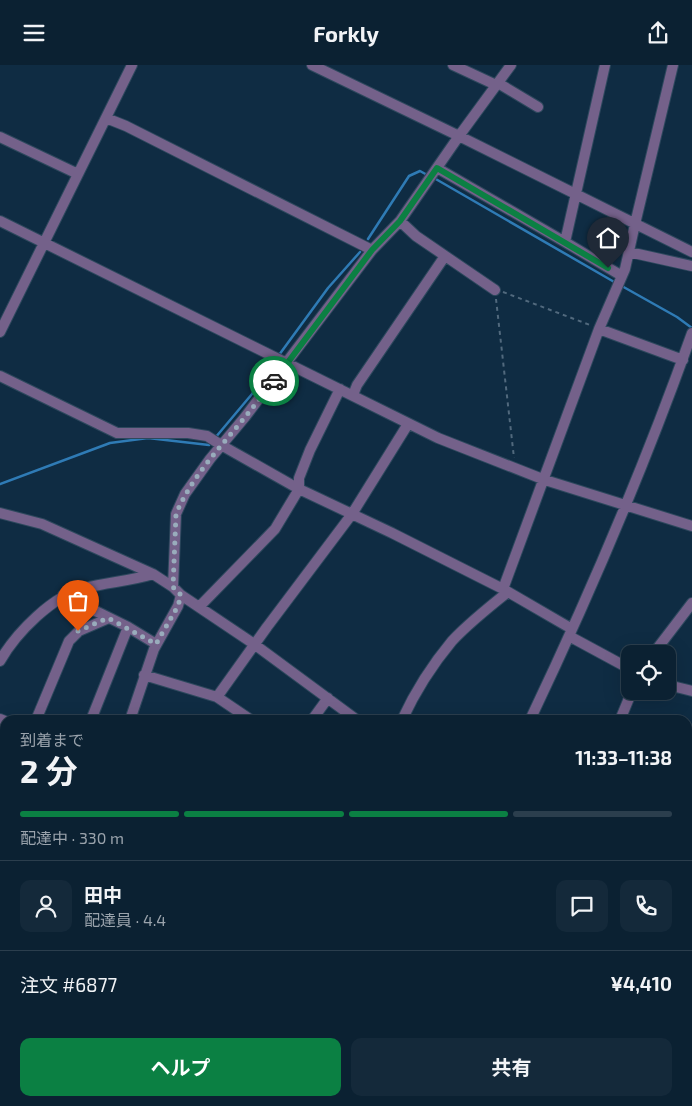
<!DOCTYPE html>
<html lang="ja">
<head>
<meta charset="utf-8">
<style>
	body { margin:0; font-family:"Exo 2","Noto Sans JP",sans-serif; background:#14293a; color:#f1f3f6; height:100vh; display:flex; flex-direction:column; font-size:19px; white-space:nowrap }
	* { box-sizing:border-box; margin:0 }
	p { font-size:16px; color:#9aa3ac }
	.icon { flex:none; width:28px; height:28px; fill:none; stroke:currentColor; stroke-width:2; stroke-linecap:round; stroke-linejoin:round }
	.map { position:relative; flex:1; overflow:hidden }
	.sheet { position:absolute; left:0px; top:650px; width:692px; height:391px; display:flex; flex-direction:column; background:#0b2132; border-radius:15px 15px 0 0; box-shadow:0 5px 20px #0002,0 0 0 1px #2b3e4d }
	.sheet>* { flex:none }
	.buttons { position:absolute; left:621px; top:580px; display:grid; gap:10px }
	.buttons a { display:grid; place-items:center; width:55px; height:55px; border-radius:10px; background:#0b2132; box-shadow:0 5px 20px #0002,0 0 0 1px #2b3e4d; font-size:25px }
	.pin { position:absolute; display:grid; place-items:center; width:42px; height:42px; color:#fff; margin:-51px -21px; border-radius:50% 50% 50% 0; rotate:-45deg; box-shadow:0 0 5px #0007 }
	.pin .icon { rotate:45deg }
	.courier { position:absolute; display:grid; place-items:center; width:50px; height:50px; margin:-25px; border:4px solid #0b8043; border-radius:50%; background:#fff; color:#222; box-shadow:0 1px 6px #0007 }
	.head em { font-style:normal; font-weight:700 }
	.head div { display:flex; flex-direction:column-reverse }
	.head { display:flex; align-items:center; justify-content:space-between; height:85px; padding:0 20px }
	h1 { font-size:32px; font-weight:700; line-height:38px }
	.bar { display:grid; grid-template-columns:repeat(4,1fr); gap:8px 5px; align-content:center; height:60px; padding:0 20px }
	.bar i { height:6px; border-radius:4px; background:#2b3e4d }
	.bar .selected { background:#0b8043 }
	.bar p { grid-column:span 4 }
	.line { display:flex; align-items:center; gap:12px; padding:0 20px; border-top:1px solid #2b3e4d }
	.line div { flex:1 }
	.round { display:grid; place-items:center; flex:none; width:52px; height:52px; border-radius:10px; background:#14293a }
	.action { display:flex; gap:10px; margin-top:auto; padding:10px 20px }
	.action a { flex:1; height:58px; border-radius:10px; background:#0b8043; color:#fff; font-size:20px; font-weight:700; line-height:58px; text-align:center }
	.action a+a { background:#14293a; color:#f1f3f6 }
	header { display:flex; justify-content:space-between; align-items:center; height:65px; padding:0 20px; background:#0b2132; font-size:22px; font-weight:700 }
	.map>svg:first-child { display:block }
</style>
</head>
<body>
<header><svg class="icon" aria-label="menu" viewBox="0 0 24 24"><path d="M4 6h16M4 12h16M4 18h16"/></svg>Forkly<svg class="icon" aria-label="share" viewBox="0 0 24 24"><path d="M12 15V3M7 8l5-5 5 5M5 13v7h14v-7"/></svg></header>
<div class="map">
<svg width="692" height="1041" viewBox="0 0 692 1041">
	<rect width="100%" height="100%" fill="#0f2c43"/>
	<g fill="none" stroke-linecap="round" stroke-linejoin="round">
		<path stroke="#2f7bb5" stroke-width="2.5" d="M434,113L616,218
			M368,174L409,111L420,106L429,111
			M620,220L677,252L692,263
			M279,290L328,223L360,187
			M215,373L252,329L276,295
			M0,419L110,378L148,373L209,380L211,377"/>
		<g stroke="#2d485d" stroke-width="12">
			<path id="minor" d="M312,0L459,71L692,187
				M453,0L496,20
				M605,0L565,177L622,211
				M498,18L538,42
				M106,53L126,61L372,185
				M0,72L78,109
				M437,103L565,177
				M0,156L438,373L545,415L692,461
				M400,156L416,171L495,225
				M629,187L692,201
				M599,264L683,295
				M0,267L132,0
				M0,311L117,368H188L207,371L221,380L299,424L392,468L503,524L572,564
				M353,330L357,320L445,191
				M0,448L42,459L153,509L173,522L181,530L254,579L357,655
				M173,522L176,449L185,429L210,394L245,352L372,185L400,156L459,71L511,0
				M503,524L599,264L625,204L635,159L673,0
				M63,530L128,562L156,579
				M200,541L275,464L299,424V413L310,385L340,324
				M569,571L630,604
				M653,589L692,538
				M0,596C16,568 53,530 85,523C108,517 131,516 153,509
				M144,610L217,632L251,655
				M668,620L692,626
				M217,632L267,562L352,449L408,359
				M0,654L5,656
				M36,655L69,576L79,566L109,553
				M91,655L128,562
				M130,655L154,584L178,541L181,530
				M312,655L328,633
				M402,655C415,627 432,600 452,576C469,558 489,542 508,527
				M530,655C590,529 645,400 692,268
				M620,655L632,626
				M688,707L692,701
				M688,716L692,719
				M0,741L5,729
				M0,789L5,791
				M688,847L692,849
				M0,877L5,863
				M0,981L5,983
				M688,1005L692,999
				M173,1036L187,1041
				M485,1036L493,1041
				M54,1041L55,1036
				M201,1041L207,1036
				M266,1041L268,1036
				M660,1041L664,1036"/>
		</g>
		<g stroke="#2d485d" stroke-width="15">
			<path id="major" d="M688,878L692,873
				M532,1041L537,1036"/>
		</g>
		<path stroke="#51697d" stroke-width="2" stroke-dasharray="4 4" stroke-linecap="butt" d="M503,227L590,260
			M496,234L514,393"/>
		<use href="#minor" stroke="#74618a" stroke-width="10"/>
		<use href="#major" stroke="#bf97ea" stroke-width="12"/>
	</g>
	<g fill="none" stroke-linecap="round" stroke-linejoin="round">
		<path stroke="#99acbc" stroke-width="5" stroke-dasharray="0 9" d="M78,566L108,553L156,579L178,541L181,530L173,522L176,449C192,411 220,383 245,352C255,340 264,328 274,316"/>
		<path stroke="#0b8043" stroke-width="6" d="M274,316L372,185L400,156L437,103L608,203"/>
	</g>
</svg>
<div class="buttons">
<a><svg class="icon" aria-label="locate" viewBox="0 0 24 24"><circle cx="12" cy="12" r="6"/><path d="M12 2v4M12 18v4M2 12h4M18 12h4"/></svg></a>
</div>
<div class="pin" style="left:78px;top:566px;background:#ea580c"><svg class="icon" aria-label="bag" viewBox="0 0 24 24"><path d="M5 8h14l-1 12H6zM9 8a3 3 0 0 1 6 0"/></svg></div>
<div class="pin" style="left:608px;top:203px;background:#1f2937"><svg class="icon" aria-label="home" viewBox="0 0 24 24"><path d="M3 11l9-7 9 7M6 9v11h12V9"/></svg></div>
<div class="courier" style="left:274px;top:316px"><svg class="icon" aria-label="car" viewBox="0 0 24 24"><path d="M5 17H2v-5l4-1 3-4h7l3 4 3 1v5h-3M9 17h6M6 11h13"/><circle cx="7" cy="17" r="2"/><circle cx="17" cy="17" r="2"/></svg></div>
<section class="sheet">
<div class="head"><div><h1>2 分</h1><p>到着まで</p></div><em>11:33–11:38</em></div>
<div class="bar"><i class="selected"></i><i class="selected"></i><i class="selected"></i><i></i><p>配達中 · 330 m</p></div>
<div class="line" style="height:90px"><a class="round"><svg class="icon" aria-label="person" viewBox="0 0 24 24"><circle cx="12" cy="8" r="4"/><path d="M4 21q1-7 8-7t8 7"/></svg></a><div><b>田中</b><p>配達員 · 4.4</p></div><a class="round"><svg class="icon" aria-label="chat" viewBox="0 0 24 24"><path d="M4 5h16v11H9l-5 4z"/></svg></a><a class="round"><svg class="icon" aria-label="phone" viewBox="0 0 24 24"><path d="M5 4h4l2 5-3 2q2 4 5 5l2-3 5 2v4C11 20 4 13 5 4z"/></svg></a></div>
<div class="line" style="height:65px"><div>注文 #6877</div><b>¥4,410</b></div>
<div class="action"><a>ヘルプ</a><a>共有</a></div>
</section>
</div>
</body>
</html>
